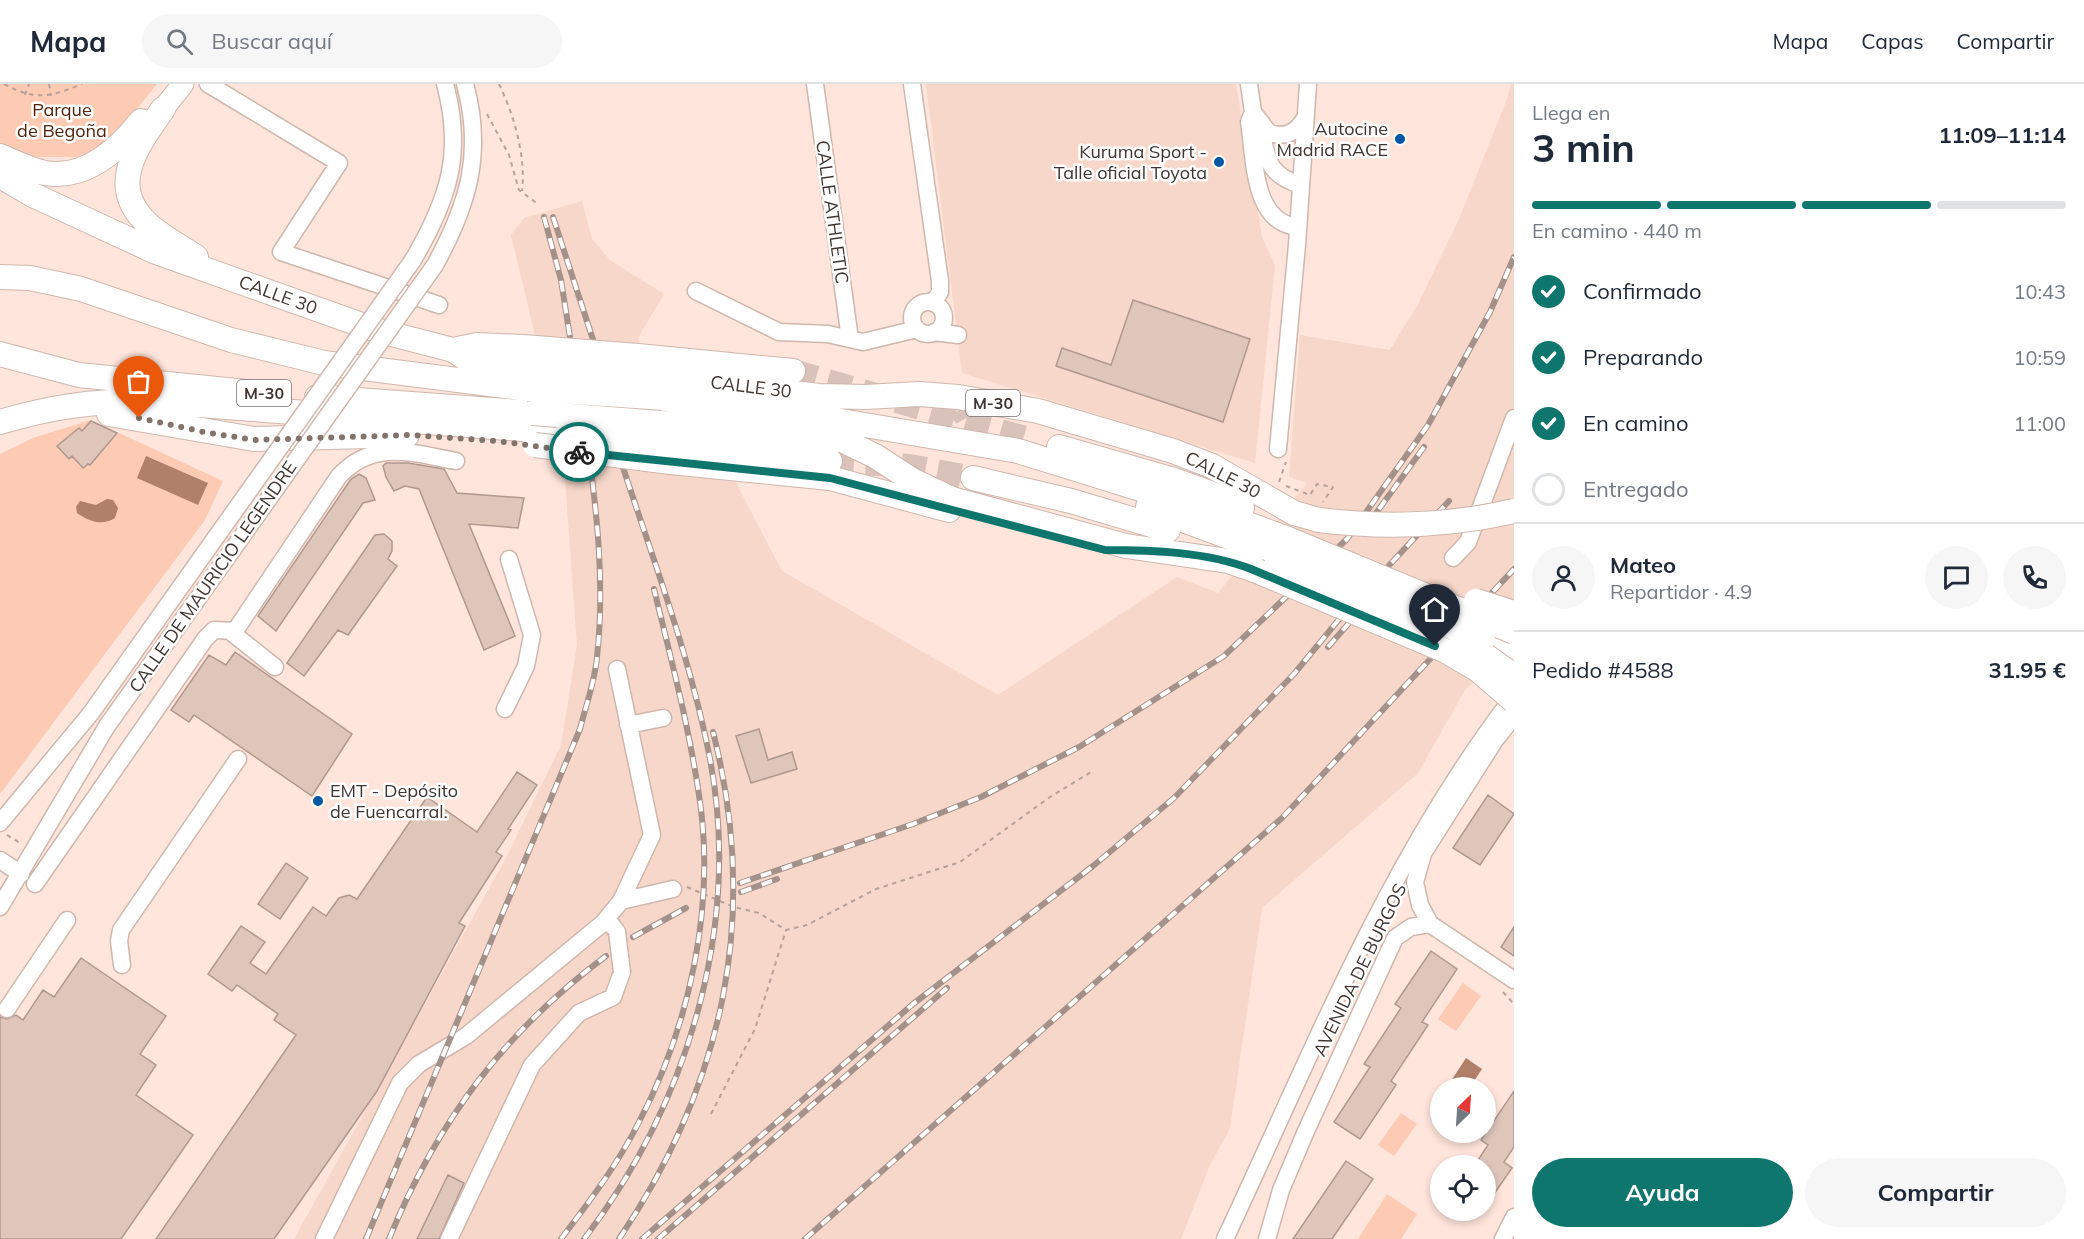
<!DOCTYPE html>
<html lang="es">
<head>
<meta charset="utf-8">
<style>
	body { margin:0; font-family:Mulish,sans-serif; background:#f6f6f7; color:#1f2937; height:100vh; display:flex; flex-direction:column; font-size:22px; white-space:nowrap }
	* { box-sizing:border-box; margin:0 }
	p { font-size:20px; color:#747a83 }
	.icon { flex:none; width:33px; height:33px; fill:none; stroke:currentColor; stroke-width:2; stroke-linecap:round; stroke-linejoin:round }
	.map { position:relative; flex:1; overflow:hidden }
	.details { display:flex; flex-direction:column; background:#fff; width:570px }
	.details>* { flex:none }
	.needle { width:39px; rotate:25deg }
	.fabs { position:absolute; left:1430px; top:993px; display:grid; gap:12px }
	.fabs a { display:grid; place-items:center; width:66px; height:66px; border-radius:50%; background:#fff; box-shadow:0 3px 9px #0003; font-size:30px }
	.pin { position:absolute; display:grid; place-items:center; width:51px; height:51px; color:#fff; margin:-62px -26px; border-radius:50% 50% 50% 0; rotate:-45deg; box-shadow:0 0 6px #0007 }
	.pin .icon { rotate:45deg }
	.courier { position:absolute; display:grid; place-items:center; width:60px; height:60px; margin:-30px; border:4px solid #0f766e; border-radius:50%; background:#fff; color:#222; box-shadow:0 2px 8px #0007 }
	.headline em { font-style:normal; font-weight:700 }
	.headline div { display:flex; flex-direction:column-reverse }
	.headline { display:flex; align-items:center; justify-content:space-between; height:102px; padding:0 18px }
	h1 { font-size:39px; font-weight:700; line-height:45px }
	.bar { display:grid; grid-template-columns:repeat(4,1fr); gap:9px 6px; align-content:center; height:72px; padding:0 18px }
	.bar i { height:8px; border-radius:4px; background:#e0e1e3 }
	.bar .on { background:#0f766e }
	.bar p { grid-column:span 4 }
	.line { display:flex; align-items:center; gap:15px; padding:0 18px; border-top:2px solid #e0e1e3 }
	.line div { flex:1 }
	.round { display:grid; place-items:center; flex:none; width:63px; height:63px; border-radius:32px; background:#f6f6f7 }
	ol { padding:0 18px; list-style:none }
	li { display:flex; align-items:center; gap:18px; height:66px }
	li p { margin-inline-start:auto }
	li .icon { padding:6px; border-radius:50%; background:#0f766e; color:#fff; stroke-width:4 }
	li:last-child { color:#747a83 }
	li i { width:33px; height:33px; border:3px solid #e0e1e3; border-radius:50% }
	.action { display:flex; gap:12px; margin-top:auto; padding:12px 18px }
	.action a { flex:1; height:69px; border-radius:36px; background:#0f766e; color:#fff; font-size:24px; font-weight:700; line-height:69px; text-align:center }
	.action a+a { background:#f6f6f7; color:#1f2937 }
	header { display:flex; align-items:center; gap:36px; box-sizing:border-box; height:84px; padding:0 30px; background:#fff; border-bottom:2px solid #e0e1e3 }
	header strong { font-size:28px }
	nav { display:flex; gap:33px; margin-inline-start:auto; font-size:21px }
	.search { width:420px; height:54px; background:#f6f6f7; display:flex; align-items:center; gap:15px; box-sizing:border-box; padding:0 21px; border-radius:33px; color:#747a83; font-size:22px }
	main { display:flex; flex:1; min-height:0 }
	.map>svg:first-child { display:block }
</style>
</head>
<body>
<header>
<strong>Mapa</strong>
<div class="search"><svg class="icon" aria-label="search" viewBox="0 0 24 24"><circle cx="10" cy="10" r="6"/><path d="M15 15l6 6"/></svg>Buscar aquí</div>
<nav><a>Mapa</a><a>Capas</a><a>Compartir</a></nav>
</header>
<main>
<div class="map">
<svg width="1514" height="1155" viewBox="0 0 1514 1155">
	<rect width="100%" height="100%" fill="#ffe5db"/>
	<path fill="#f7d7c9" d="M926,0H1236L1262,153L1275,181L1255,379L962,289Z
		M1511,0H1514V560L1465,606L1418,689L1262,824L1230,1044L1210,1081L1181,1155H294L506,774L561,661L577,561L563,368L511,151L524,134L582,117L592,155L610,176L664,210L638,254L671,369L734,395L782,487L998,611L1177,493L1218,509L1307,399L1289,393L1300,251L1390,266L1418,220L1459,135L1507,15Z"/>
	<path fill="#fdcab4" d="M0,0H157L109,59L77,73H20L0,61Z
		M91,336L223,397L205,436L0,710V370L33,354Z
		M1463,899L1481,912L1456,947L1438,935Z
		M1401,1029L1417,1040L1394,1072L1378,1061Z
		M1387,1110L1417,1130L1401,1155H1358Z"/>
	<path fill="#b1806a" d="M146,372L208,399L198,421L137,394Z
		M107,415L113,416L118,424L115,434C102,442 90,438 77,429L76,423L80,417L96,421Z
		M1466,974L1482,985L1470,1003H1447Z"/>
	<path fill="#dec6bb" stroke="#b0988f" stroke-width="1.5" d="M1133,216L1250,255L1223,338L1056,282L1062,264L1111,281Z
		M91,337L117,349L90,381L88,380L83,384L72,372L69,375L57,362L79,344L82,347Z
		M386,379H408L444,385L457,409L524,414L518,444L469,440L515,552L484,566L419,405L405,402L394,407L386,393L383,382Z
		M359,390L366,394L375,416L363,419L276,547L258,532L351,395Z
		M384,450L392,457V467L388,475L397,482L348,551L338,546L304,592L287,579L375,451Z
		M235,568L352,650L312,712L194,631L189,638L171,626L209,571L226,581Z
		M759,645L768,676L792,668L797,685L751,699L736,652Z
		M517,688L537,701L508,745L511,746L496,768L502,772L459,839L465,842L377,1007L274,1155H156L296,951L274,936L278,930L237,901L232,907L208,890L241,842L265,858L250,879L266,890L313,823L326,832L339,814L349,811L357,815L427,713L477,748Z
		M1488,711L1514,730L1480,781L1453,764Z
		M286,779L308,794L280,835L258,820Z
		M1514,843V872L1501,863Z
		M1431,867L1457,885L1422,938L1428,941L1391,997L1396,1001L1360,1055L1334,1038L1370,983L1364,980L1401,924L1395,920Z
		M81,874L166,932L140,970L156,981L136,1011L193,1051L121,1155H0V933L7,935L16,931L23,936L43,906L54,913Z
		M1514,1007V1063L1504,1078L1512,1084L1485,1123V1082H1474L1488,1061L1481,1056Z
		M1346,1077L1373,1095L1332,1155H1293Z
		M448,1091L464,1099L439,1155H417Z"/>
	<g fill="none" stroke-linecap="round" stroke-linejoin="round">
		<path stroke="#d9c2b9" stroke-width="16" stroke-dasharray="16 8" stroke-linecap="butt" d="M936,318L957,325L963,336"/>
		<path stroke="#d9c2b9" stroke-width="24" stroke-dasharray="24 12" stroke-linecap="butt" d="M793,287L1025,354
			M830,377L910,382L973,394"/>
		<g stroke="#cfb7ad" stroke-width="19">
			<path id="minor" d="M208,0L339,79L281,168L439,221
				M815,0L850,255
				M912,0L940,197V208L933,219
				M1249,0L1253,28L1269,49C1286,54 1296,49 1305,34
				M1253,28L1249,38C1255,74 1252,139 1298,143
				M1262,49C1267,79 1271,92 1301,101
				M413,176C448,116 464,70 445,0
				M435,181C468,121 484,69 465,0
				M696,207L779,248L828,250L863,258L917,245
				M912 234a16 16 0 1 1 32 0a16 16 0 1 1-32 0Z
				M934,248L958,251
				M1278,365L1297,161L1308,0
				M1453,474L1468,458L1514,334
				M231,548L275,583
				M617,585L652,751L621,817
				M505,625L526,582L532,551L509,475
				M628,641L663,634
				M0,739L91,629
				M1423,770L1415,798L1420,821L1430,840L1514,896
				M1422,771L1495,656L1514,632
				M0,776L21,790
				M35,800L205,555L214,546L235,547L339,392C374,355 412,369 456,377
				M0,823L107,642
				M603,839L621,817L673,805
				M122,881L119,857L121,846L238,675
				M7,925L67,836
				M324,1155L400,999L419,980L466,952L603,839L611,840L617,848
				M449,1155L532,981L579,929L613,913L622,888
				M1225,1155C1312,970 1388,775 1514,612
				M1267,1155L1281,1106L1306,1047L1395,854L1411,843L1430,840
				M1503,1155L1514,1133"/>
		</g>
		<g stroke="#cfb7ad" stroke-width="23">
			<path id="major" d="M163,25L183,0"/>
		</g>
		<g stroke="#cfb7ad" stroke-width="26">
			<path id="highway" d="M163,25C137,62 105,103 150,142C164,154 181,163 196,173
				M0,72C14,78 30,86 45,89C85,96 118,66 141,37
				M0,92L33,111L156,168L376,246L453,266L470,277L525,284
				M0,193L30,194L81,205L231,256L324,279L528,305
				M453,266L477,261L523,263
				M0,270L79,291L246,308
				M638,272L793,287
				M645,291L819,312L866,313L919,310L958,313L1038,327L1173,367L1212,382L1294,429L1319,436
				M317,313L532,329
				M651,313L841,337L1018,367L1218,429L1288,455
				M109,330L254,355L407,351
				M0,338C51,323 92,317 145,317L534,346L555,350
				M660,339L743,344L842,356L875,372L912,396L952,415L1126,462L1228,477L1257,487
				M665,359L830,377
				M1059,363L1174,396L1210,409L1242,424
				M671,378L830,394L949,426
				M973,394L1071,417L1168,446
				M1148,423L1275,470
				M1478,559L1514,569"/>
		</g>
		<path stroke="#b6a29b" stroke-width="2" stroke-dasharray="4.5 4.5" stroke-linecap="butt" d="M4,0C36,17 50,13 82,0
			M49,0L51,12
			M499,0C514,31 526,72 522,107
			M25,11L29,0
			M487,30L509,71L519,106L538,120
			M1279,398L1286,378
			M1286,402L1310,411L1317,400L1333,403L1323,418
			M7,751L20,759
			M687,803L734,823L759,829L786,846L807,841L876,805L960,778L1050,713L1091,688
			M1503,908L1514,920
			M711,1030L755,945L786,846"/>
		<use href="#minor" stroke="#fff" stroke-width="16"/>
		<use href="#major" stroke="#fff" stroke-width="21"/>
		<use href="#highway" stroke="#fff" stroke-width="24"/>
		<g stroke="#a4928a" stroke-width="6">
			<path id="rail" d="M544,133L561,196L573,272
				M553,133L599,274
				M1366,443L1424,363
				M1328,563L1378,506
				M740,799L913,740L981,713L1079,663L1224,572L1347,455L1428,341L1490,228L1514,173
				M741,808L777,795
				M633,853L686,824
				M366,1155L580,645C586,621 595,597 597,573C605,500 597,428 587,356
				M389,1155C437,1038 504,948 606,872
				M561,1155C589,1118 618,1080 639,1038C689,943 715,825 700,718C690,646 671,575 654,505
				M584,1155C689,1018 744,837 708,665C687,562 648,462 616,362
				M619,1155C724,999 760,832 713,648
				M642,1155L913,920L1093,782L1174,714L1294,590L1341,533L1449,417
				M658,1155L947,904
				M805,1155L1282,734L1514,485"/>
		</g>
		<use href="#rail" stroke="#fff" stroke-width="4" stroke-dasharray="11" stroke-linecap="butt"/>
		<g stroke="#cfb7ad" stroke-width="19" stroke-linecap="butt">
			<path id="minor-bridge" d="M91,629L413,176
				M107,642L435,181
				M617,848L622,888"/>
		</g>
		<g stroke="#cfb7ad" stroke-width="26" stroke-linecap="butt">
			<path id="highway-bridge" d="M523,263L638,272
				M525,284L645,291
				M528,305L651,313
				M532,329L660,339
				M566,351L665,359
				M535,361L671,378
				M1319,436C1384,444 1450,442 1514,427
				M1288,455L1514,548
				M1275,470L1483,556
				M1257,487L1446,567L1477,585L1514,617
				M1476,517L1514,529
				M1461,560L1486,572L1514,592"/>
		</g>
		<use href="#minor-bridge" stroke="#fff" stroke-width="16"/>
		<use href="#highway-bridge" stroke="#fff" stroke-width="24"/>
	</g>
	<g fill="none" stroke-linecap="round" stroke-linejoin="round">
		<path stroke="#82736c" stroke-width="6" stroke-dasharray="0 10.8" d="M139,334L204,348L254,356L410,351L497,357L579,368"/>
		<path stroke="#0f766e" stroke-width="8" d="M579,368L830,394L1105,466C1152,466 1207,468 1251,485L1435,562"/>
	</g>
	<g fill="#0256a4" stroke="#fff" stroke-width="2">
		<circle cx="1400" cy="55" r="6"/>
		<circle cx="1219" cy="78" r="6"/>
		<circle cx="318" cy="717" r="6"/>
	</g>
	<g text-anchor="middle" stroke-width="5" stroke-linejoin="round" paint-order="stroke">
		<g fill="#fff" stroke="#79726f" stroke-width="1.5">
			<rect x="237" y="296" width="54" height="26" rx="4.5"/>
			<rect x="966" y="306" width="54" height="26" rx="4.5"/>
		</g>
		<g font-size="16" font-weight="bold" fill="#3f3531">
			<text x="264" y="315">M-30</text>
			<text x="993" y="325">M-30</text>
		</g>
		<g font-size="18" fill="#55240d" stroke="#fff">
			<text x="62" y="32">Parque<tspan x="62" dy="21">de Begoña</tspan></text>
		</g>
		<g font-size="18" fill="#3f3531" stroke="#fff" text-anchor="end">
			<text x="1388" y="51">Autocine<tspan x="1388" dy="21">Madrid RACE</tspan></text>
			<text x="1207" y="74">Kuruma Sport -<tspan x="1207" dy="21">Talle oficial Toyota</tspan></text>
			<text x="330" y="713" text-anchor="start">EMT - Depósito<tspan x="330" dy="21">de Fuencarral.</tspan></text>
		</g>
		<g font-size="18" fill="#3f3531" stroke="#fff">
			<text transform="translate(832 128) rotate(82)" y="6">CALLE ATHLETIC</text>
			<text transform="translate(278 211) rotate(20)" y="6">CALLE 30</text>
			<text transform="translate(751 303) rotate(7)" y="6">CALLE 30</text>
			<text transform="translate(1223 391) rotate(27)" y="6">CALLE 30</text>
			<text transform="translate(213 493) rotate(-55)" y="6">CALLE DE MAURICIO LEGENDRE</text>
			<text transform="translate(1360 886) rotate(-64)" y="6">AVENIDA DE BURGOS</text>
		</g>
	</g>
</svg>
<div class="fabs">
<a><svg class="needle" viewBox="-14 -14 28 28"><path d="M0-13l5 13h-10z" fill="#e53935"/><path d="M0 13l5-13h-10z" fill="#747a83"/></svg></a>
<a><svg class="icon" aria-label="locate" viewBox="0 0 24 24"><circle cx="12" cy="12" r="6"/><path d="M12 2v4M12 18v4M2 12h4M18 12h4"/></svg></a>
</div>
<div class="pin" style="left:139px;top:334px;background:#ea580c"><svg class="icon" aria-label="bag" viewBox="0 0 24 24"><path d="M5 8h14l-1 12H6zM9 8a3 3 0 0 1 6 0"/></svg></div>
<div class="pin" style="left:1435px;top:562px;background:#1f2937"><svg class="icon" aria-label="home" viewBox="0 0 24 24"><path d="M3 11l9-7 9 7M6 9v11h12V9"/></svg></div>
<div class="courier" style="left:579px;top:368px"><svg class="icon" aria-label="bike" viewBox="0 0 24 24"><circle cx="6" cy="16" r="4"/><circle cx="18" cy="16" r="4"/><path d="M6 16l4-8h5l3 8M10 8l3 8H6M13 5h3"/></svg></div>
</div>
<section class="details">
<div class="headline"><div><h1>3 min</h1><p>Llega en</p></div><em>11:09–11:14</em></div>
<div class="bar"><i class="on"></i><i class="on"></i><i class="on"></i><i></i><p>En camino · 440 m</p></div>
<ol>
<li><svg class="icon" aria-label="check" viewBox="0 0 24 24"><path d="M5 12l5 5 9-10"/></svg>Confirmado<p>10:43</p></li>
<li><svg class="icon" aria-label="check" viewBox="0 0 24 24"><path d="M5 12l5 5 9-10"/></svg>Preparando<p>10:59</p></li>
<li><svg class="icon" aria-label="check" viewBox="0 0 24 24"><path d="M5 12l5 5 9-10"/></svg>En camino<p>11:00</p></li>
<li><i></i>Entregado</li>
</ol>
<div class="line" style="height:108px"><a class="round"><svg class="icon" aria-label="person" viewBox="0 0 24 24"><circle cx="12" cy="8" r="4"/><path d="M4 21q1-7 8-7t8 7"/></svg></a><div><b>Mateo</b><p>Repartidor · 4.9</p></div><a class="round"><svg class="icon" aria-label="chat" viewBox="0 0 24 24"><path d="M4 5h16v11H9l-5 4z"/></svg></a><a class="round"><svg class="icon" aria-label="phone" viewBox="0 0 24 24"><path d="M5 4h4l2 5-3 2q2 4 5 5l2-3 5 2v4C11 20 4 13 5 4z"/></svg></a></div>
<div class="line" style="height:78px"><div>Pedido #4588</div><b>31.95 €</b></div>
<div class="action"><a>Ayuda</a><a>Compartir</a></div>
</section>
</main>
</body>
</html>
